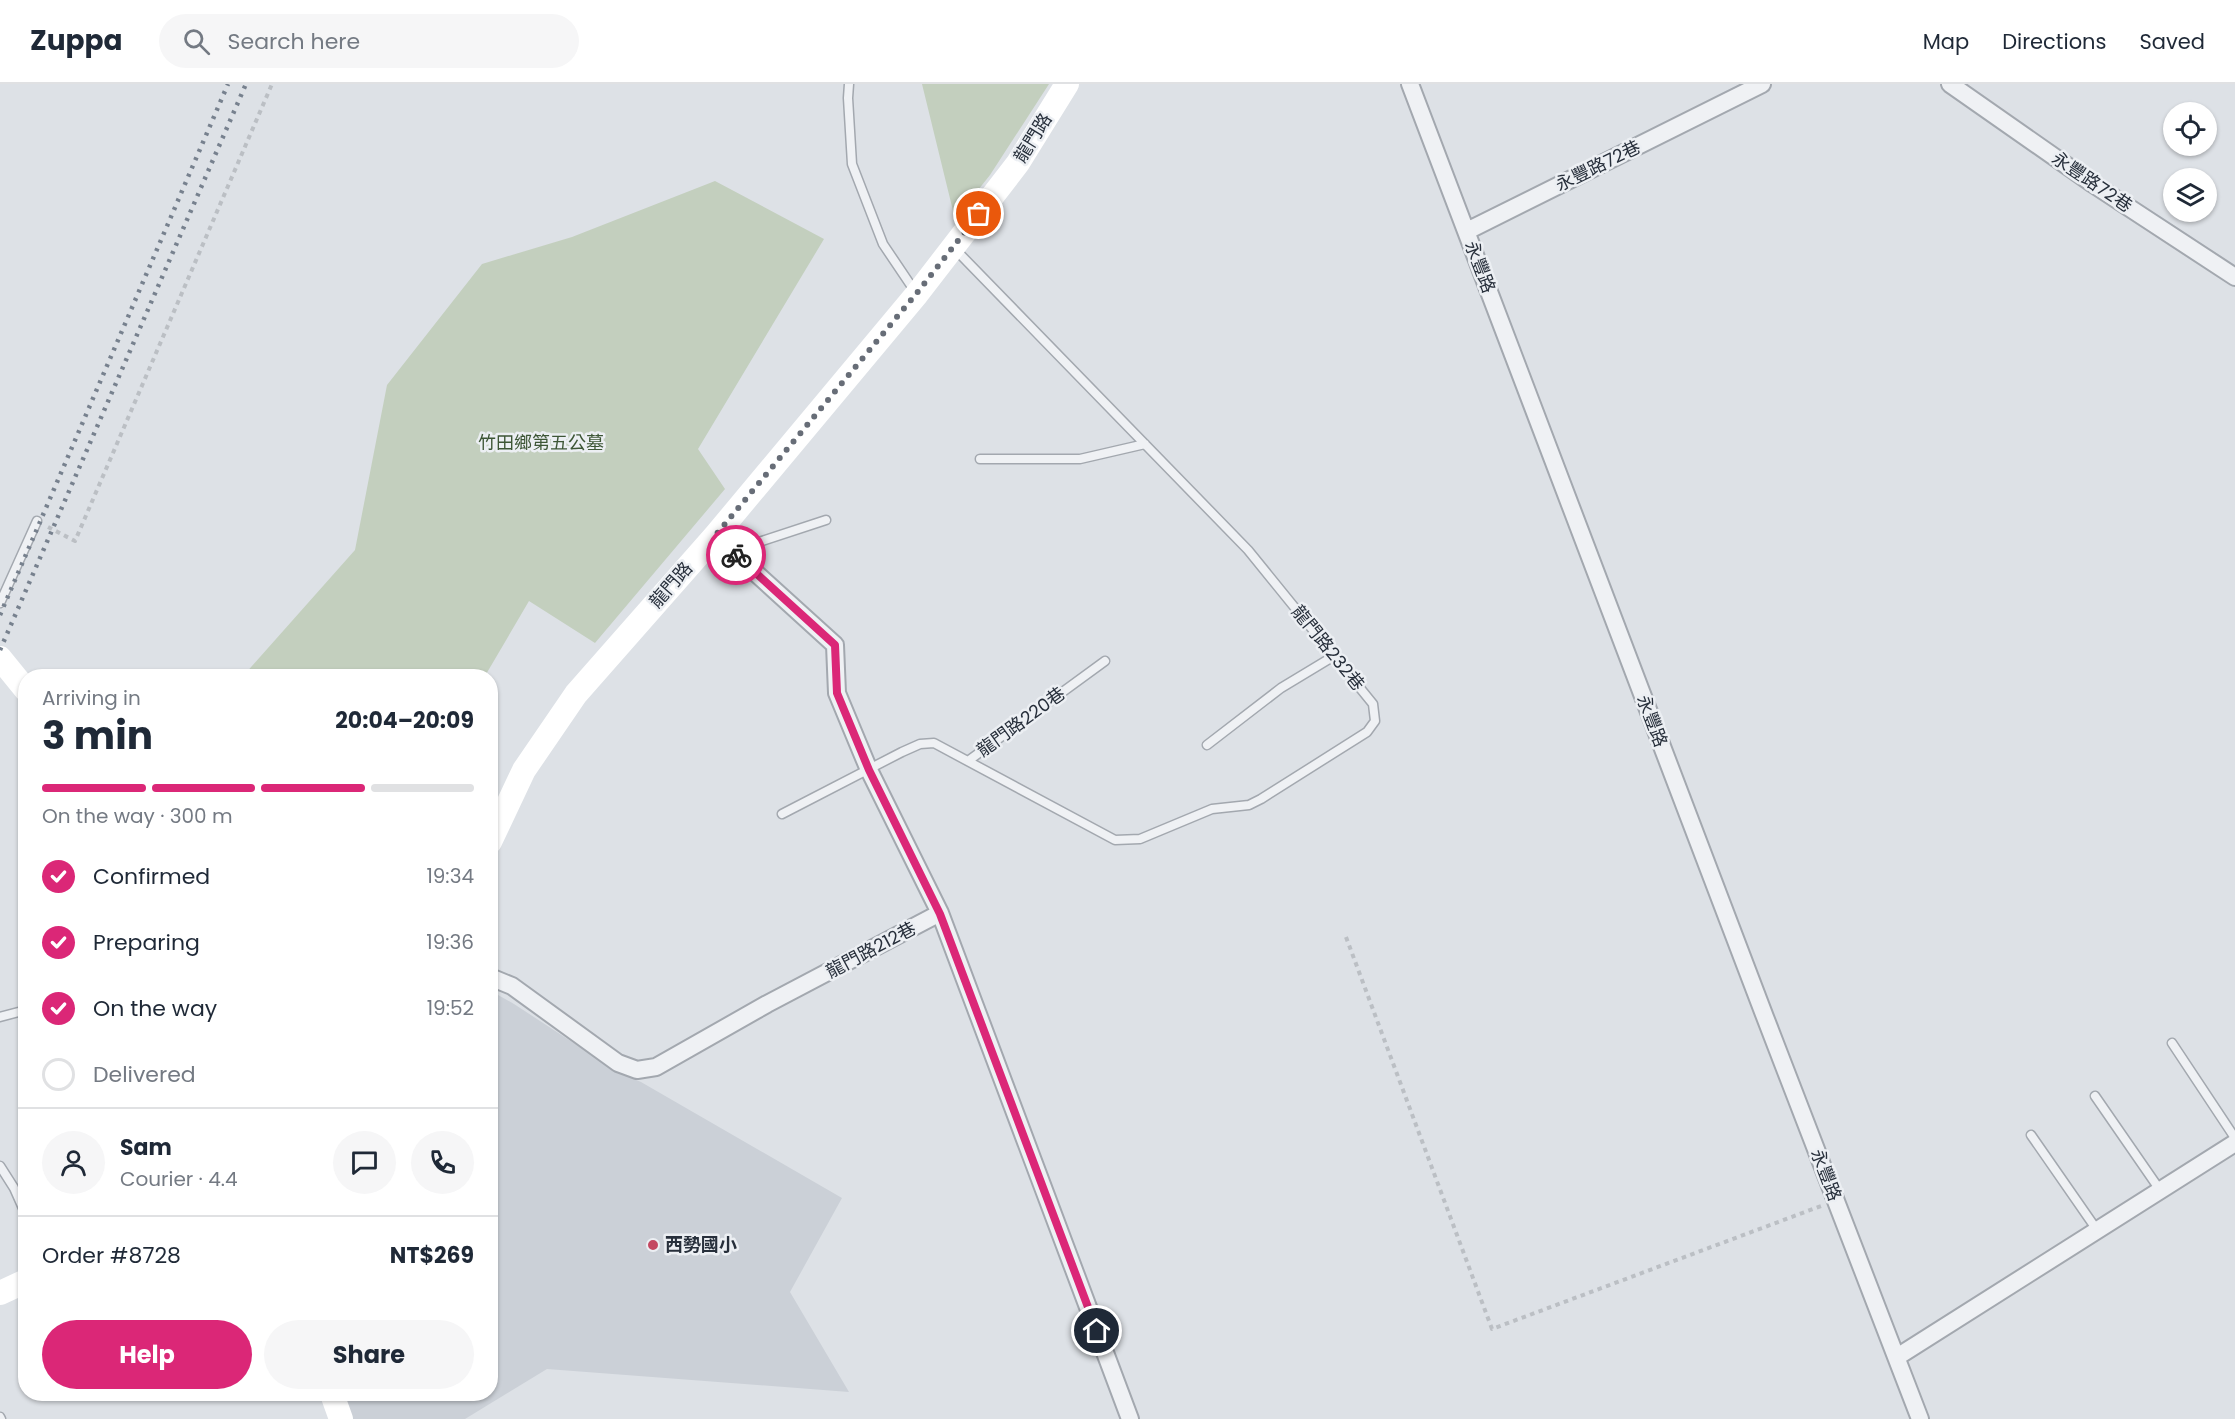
<!DOCTYPE html>
<html lang="en">
<head>
<meta charset="utf-8">
<style>
	body { margin:0; font-family:Poppins,"Noto Sans TC",sans-serif; background:#f6f6f7; color:#1f2937; height:100vh; display:flex; flex-direction:column; font-size:22px; white-space:nowrap }
	* { box-sizing:border-box; margin:0 }
	p { font-size:20px; color:#747a83 }
	.icon { flex:none; width:33px; height:33px; fill:none; stroke:currentColor; stroke-width:2; stroke-linecap:round; stroke-linejoin:round }
	.map { position:relative; flex:1; overflow:hidden }
	.side { position:absolute; left:18px; top:585px; width:480px; height:732px; display:flex; flex-direction:column; background:#fff; border-radius:24px; box-shadow:0 2px 4px #0004 }
	.side>* { flex:none }
	.fabs { position:absolute; left:2163px; top:18px; display:grid; gap:12px }
	.fabs a { display:grid; place-items:center; width:54px; height:54px; border-radius:50%; background:#fff; box-shadow:0 2px 4px #0004; font-size:30px }
	.pin { position:absolute; display:grid; place-items:center; width:51px; height:51px; color:#fff; margin:-26px; border:3px solid #fff; border-radius:50%; box-shadow:0 2px 6px #0007 }
	.courier { position:absolute; display:grid; place-items:center; width:60px; height:60px; margin:-30px; border:4px solid #db2777; border-radius:50%; background:#fff; color:#222; box-shadow:0 2px 8px #0007 }
	.overview em { font-style:normal; font-weight:700 }
	.overview div { display:flex; flex-direction:column-reverse }
	.overview { display:flex; align-items:center; justify-content:space-between; height:102px; padding:0 24px }
	h1 { font-size:39px; font-weight:700; line-height:45px }
	.bar { display:grid; grid-template-columns:repeat(4,1fr); gap:9px 6px; align-content:center; height:72px; padding:0 24px }
	.bar i { height:8px; border-radius:4px; background:#e0e1e3 }
	.bar .current { background:#db2777 }
	.bar p { grid-column:span 4 }
	.line { display:flex; align-items:center; gap:15px; padding:0 24px; border-top:2px solid #e0e1e3 }
	.line div { flex:1 }
	.round { display:grid; place-items:center; flex:none; width:63px; height:63px; border-radius:32px; background:#f6f6f7 }
	ol { padding:0 24px; list-style:none }
	li { display:flex; align-items:center; gap:18px; height:66px }
	li p { margin-inline-start:auto }
	li .icon { padding:6px; border-radius:50%; background:#db2777; color:#fff; stroke-width:4 }
	li:last-child { color:#747a83 }
	li i { width:33px; height:33px; border:3px solid #e0e1e3; border-radius:50% }
	.cta { display:flex; gap:12px; margin-top:auto; padding:12px 24px }
	.cta a { flex:1; height:69px; border-radius:36px; background:#db2777; color:#fff; font-size:24px; font-weight:700; line-height:69px; text-align:center }
	.cta a+a { background:#f6f6f7; color:#1f2937 }
	header { display:flex; align-items:center; gap:36px; box-sizing:border-box; height:84px; padding:0 30px; background:#fff; border-bottom:2px solid #e0e1e3 }
	header strong { font-size:28px }
	nav { display:flex; gap:33px; margin-inline-start:auto; font-size:21px }
	.search { width:420px; height:54px; background:#f6f6f7; display:flex; align-items:center; gap:15px; box-sizing:border-box; padding:0 21px; border-radius:33px; color:#747a83; font-size:22px }
	.map>svg:first-child { display:block }
</style>
</head>
<body>
<header>
<strong>Zuppa</strong>
<div class="search"><svg class="icon" aria-label="search" viewBox="0 0 24 24"><circle cx="10" cy="10" r="6"/><path d="M15 15l6 6"/></svg>Search here</div>
<nav><a>Map</a><a>Directions</a><a>Saved</a></nav>
</header>
<div class="map">
<svg width="2235" height="1335" viewBox="0 0 2235 1335">
	<rect width="100%" height="100%" fill="#dde1e6"/>
	<path fill="#cbd0d7" d="M491,907L514,920L618,988L641,998L842,1114L790,1208L849,1308L547,1285L465,1335H352L343,1310H490Z"/>
	<path fill="#c3cfbe" d="M922,0H1049L990,91L955,135Z
		M715,97L824,155L698,365L725,405L595,559L529,517L485,592H243L355,466L387,301L482,180L572,153Z"/>
	<g fill="none" stroke-linecap="round" stroke-linejoin="round">
		<g stroke="#a3a8af" stroke-width="11">
			<path id="lane" d="M849,0L848,14L852,80L883,160L916,209
				M980,375H1080L1145,360
				M726,456L744,463L826,436
				M0,519L37,437
				M1207,661L1281,604L1334,572
				M968,677L1105,577
				M782,730L902,668L920,660L934,659L1115,756L1140,755L1212,725L1249,721L1261,715L1367,648L1375,637L1373,620L1248,466L954,164
				M0,933L26,926
				M2172,959L2235,1054
				M2095,1012L2160,1106
				M2031,1051L2097,1146
				M0,1082L14,1104L26,1131
				M0,1333L1,1335"/>
		</g>
		<g stroke="#a3a8af" stroke-width="20">
			<path id="street" d="M1410,0L1765,933L1920,1335
				M1950,0L2093,100L2235,193
				M1467,147L1762,0
				M715,452L835,561L837,609L869,686L940,829L1130,1335
				M490,893L512,902L618,979L637,986L656,983L767,920L940,829
				M1897,1273L2235,1059"/>
		</g>
		<path stroke="#bbbfc4" stroke-width="4" stroke-dasharray="4.5 4.5" stroke-linecap="butt" d="M48,443L75,457L272,0
			M1346,853L1492,1245L1821,1122"/>
		<use href="#lane" stroke="#eff1f4" stroke-width="8"/>
		<use href="#street" stroke="#eff1f4" stroke-width="16"/>
		<path stroke="#fff" stroke-width="24" d="M0,574L26,606
			M490,758L524,686L576,610L715,452L917,210L1018,79L1067,0
			M0,1209L26,1197
			M332,1310L341,1335"/>
		<path stroke="#77818e" stroke-width="4.5" stroke-dasharray="3 6" stroke-linecap="butt" d="M0,531L228,0
			M0,566L246,0"/>
	</g>
	<g fill="none" stroke-linecap="round" stroke-linejoin="round">
		<path stroke="#676d77" stroke-width="6" stroke-dasharray="0 10.8" d="M736,471L715,452L916,210L979,130"/>
		<path stroke="#db2777" stroke-width="8" d="M736,471L835,561L837,609L869,686L940,830L1097,1247"/>
	</g>
	<circle fill="#c44861" stroke="#eceff3" stroke-width="2" cx="653" cy="1161" r="6"/>
	<g text-anchor="middle" stroke-width="5" stroke-linejoin="round" paint-order="stroke">
		<g font-size="18" fill="#272f3b" stroke="#eceff3">
			<text transform="translate(1033 54) rotate(-58)" y="6">龍門路</text>
			<text transform="translate(1598 82) rotate(-26)" y="6">永豐路72巷</text>
			<text transform="translate(2092 98) rotate(34)" y="6">永豐路72巷</text>
			<text transform="translate(1480 183) rotate(69)" y="6">永豐路</text>
			<text transform="translate(671 501) rotate(-49)" y="6">龍門路</text>
			<text transform="translate(1328 564) rotate(51)" y="6">龍門路232巷</text>
			<text transform="translate(1652 637) rotate(69)" y="6">永豐路</text>
			<text transform="translate(1021 638) rotate(-36)" y="6">龍門路220巷</text>
			<text transform="translate(871 866) rotate(-28)" y="6">龍門路212巷</text>
			<text transform="translate(1826 1091) rotate(69)" y="6">永豐路</text>
		</g>
		<g font-size="18" fill="#3d5636" stroke="#eceff3">
			<text x="541" y="365">竹田鄉第五公墓</text>
		</g>
		<g font-size="18" font-weight="bold" fill="#272f3b" stroke="#eceff3" text-anchor="start">
			<text x="665" y="1167">西勢國小</text>
		</g>
	</g>
</svg>
<div class="fabs">
<a><svg class="icon" aria-label="locate" viewBox="0 0 24 24"><circle cx="12" cy="12" r="6"/><path d="M12 2v4M12 18v4M2 12h4M18 12h4"/></svg></a>
<a><svg class="icon" aria-label="layers" viewBox="0 0 24 24"><path d="M12 4l9 5-9 5-9-5zM3 14l9 5 9-5"/></svg></a>
</div>
<div class="pin" style="left:979px;top:130px;background:#ea580c"><svg class="icon" aria-label="bag" viewBox="0 0 24 24"><path d="M5 8h14l-1 12H6zM9 8a3 3 0 0 1 6 0"/></svg></div>
<div class="pin" style="left:1097px;top:1247px;background:#1f2937"><svg class="icon" aria-label="home" viewBox="0 0 24 24"><path d="M3 11l9-7 9 7M6 9v11h12V9"/></svg></div>
<div class="courier" style="left:736px;top:471px"><svg class="icon" aria-label="bike" viewBox="0 0 24 24"><circle cx="6" cy="16" r="4"/><circle cx="18" cy="16" r="4"/><path d="M6 16l4-8h5l3 8M10 8l3 8H6M13 5h3"/></svg></div>
<section class="side">
<div class="overview"><div><h1>3 min</h1><p>Arriving in</p></div><em>20:04–20:09</em></div>
<div class="bar"><i class="current"></i><i class="current"></i><i class="current"></i><i></i><p>On the way · 300 m</p></div>
<ol>
<li><svg class="icon" aria-label="check" viewBox="0 0 24 24"><path d="M5 12l5 5 9-10"/></svg>Confirmed<p>19:34</p></li>
<li><svg class="icon" aria-label="check" viewBox="0 0 24 24"><path d="M5 12l5 5 9-10"/></svg>Preparing<p>19:36</p></li>
<li><svg class="icon" aria-label="check" viewBox="0 0 24 24"><path d="M5 12l5 5 9-10"/></svg>On the way<p>19:52</p></li>
<li><i></i>Delivered</li>
</ol>
<div class="line" style="height:108px"><a class="round"><svg class="icon" aria-label="person" viewBox="0 0 24 24"><circle cx="12" cy="8" r="4"/><path d="M4 21q1-7 8-7t8 7"/></svg></a><div><b>Sam</b><p>Courier · 4.4</p></div><a class="round"><svg class="icon" aria-label="chat" viewBox="0 0 24 24"><path d="M4 5h16v11H9l-5 4z"/></svg></a><a class="round"><svg class="icon" aria-label="phone" viewBox="0 0 24 24"><path d="M5 4h4l2 5-3 2q2 4 5 5l2-3 5 2v4C11 20 4 13 5 4z"/></svg></a></div>
<div class="line" style="height:78px"><div>Order #8728</div><b>NT$269</b></div>
<div class="cta"><a>Help</a><a>Share</a></div>
</section>
</div>
</body>
</html>
